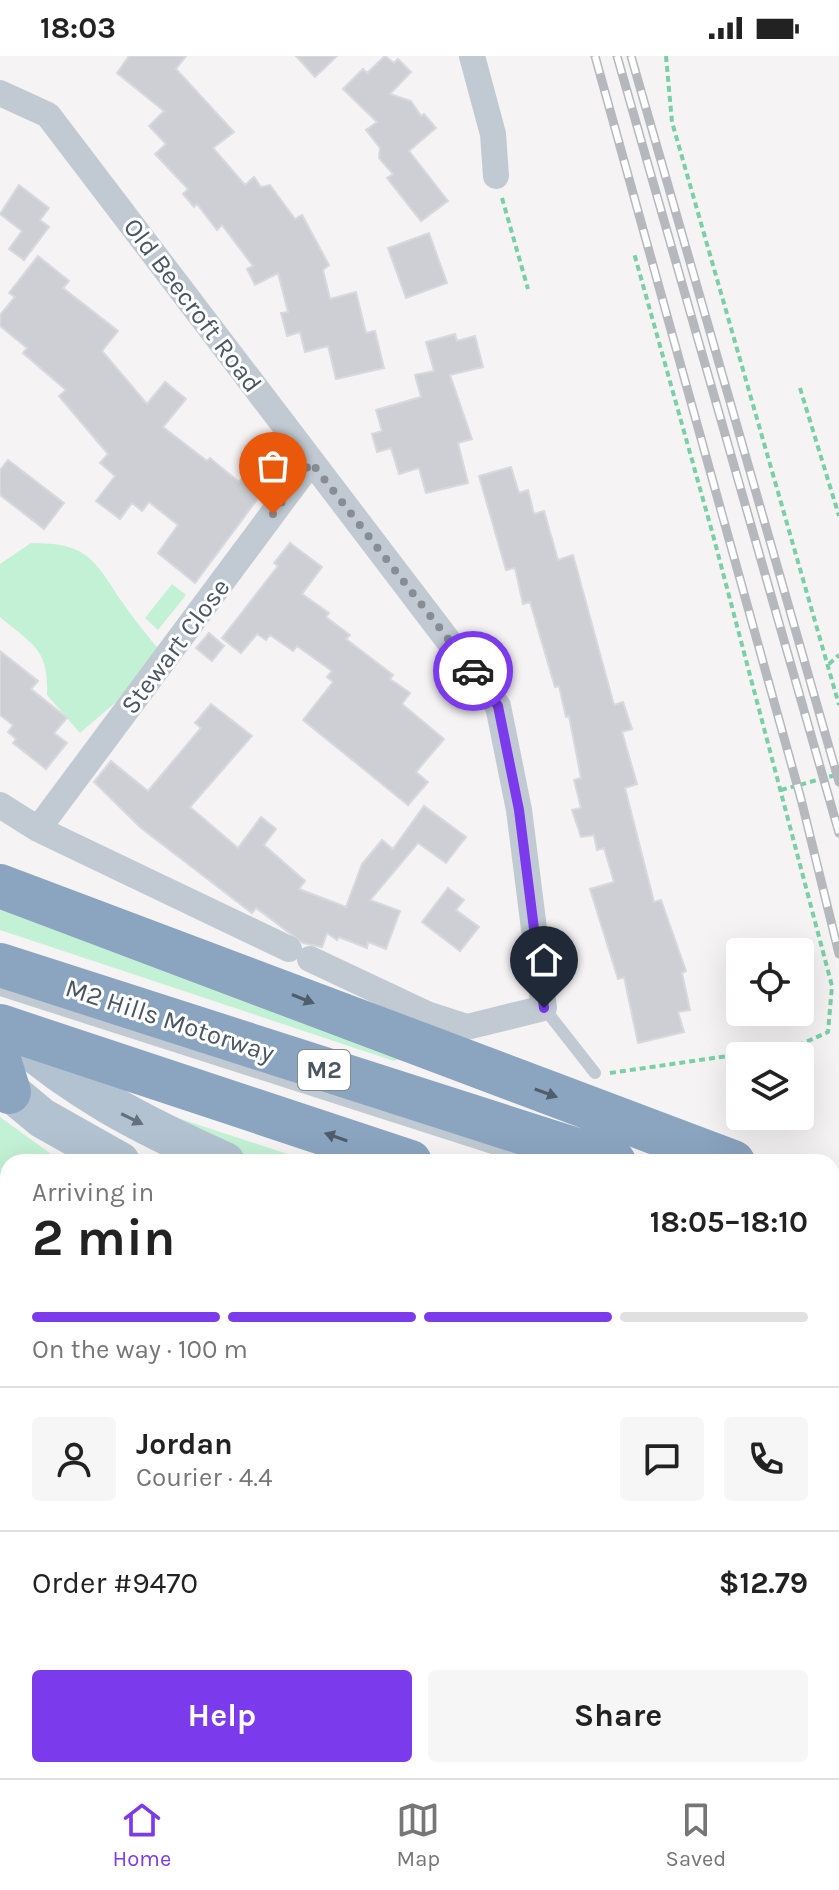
<!DOCTYPE html>
<html lang="en">
<head>
<meta charset="utf-8">
<style>
	body { margin:0; font-family:Karla,sans-serif; background:#f6f6f6; color:#222; height:100vh; display:flex; flex-direction:column; font-size:30px; white-space:nowrap }
	* { box-sizing:border-box; margin:0 }
	p { font-size:26px; color:#767676 }
	.icon { flex:none; width:44px; height:44px; fill:none; stroke:currentColor; stroke-width:2; stroke-linecap:round; stroke-linejoin:round }
	.map { position:relative; flex:1; overflow:hidden }
	.details { position:absolute; left:0px; top:1098px; width:840px; height:624px; display:flex; flex-direction:column; background:#fff; border-radius:24px 24px 0 0; box-shadow:0 8px 32px #0002 }
	.details>* { flex:none }
	.controls { position:absolute; left:726px; top:882px; display:grid; gap:16px }
	.controls a { display:grid; place-items:center; width:88px; height:88px; border-radius:8px; background:#fff; box-shadow:0 8px 32px #0002; font-size:40px }
	.pin { position:absolute; display:grid; place-items:center; width:68px; height:68px; color:#fff; margin:-82px -34px; border-radius:50% 50% 50% 0; rotate:-45deg; box-shadow:0 0 8px #0007 }
	.pin .icon { rotate:45deg }
	.courier { position:absolute; display:grid; place-items:center; width:80px; height:80px; margin:-40px; border:6px solid #7c3aed; border-radius:50%; background:#fff; color:#222; box-shadow:0 2px 10px #0007 }
	.summary em { font-style:normal; font-weight:700 }
	.summary div { display:flex; flex-direction:column-reverse }
	.summary { display:flex; align-items:center; justify-content:space-between; height:136px; padding:0 32px }
	h1 { font-size:52px; font-weight:700; line-height:60px }
	.bar { display:grid; grid-template-columns:repeat(4,1fr); gap:12px 8px; align-content:center; height:96px; padding:0 32px }
	.bar i { height:10px; border-radius:6px; background:#e0e0e0 }
	.bar .on { background:#7c3aed }
	.bar p { grid-column:span 4 }
	.line { display:flex; align-items:center; gap:20px; padding:0 32px; border-top:2px solid #e0e0e0 }
	.line div { flex:1 }
	.round { display:grid; place-items:center; flex:none; width:84px; height:84px; border-radius:8px; background:#f6f6f6 }
	.cta { display:flex; gap:16px; margin-top:auto; padding:16px 32px }
	.cta a { flex:1; height:92px; border-radius:8px; background:#7c3aed; color:#fff; font-size:32px; font-weight:700; line-height:92px; text-align:center }
	.cta a+a { background:#f6f6f6; color:#222 }
	.status { display:flex; justify-content:space-between; align-items:center; height:56px; padding:0 40px; background:#fff; direction:ltr }
	.status svg { height:22px; fill:currentColor }
	.menu { display:flex; justify-content:space-around; align-items:center; height:112px; border-top:2px solid #e0e0e0; background:#fff; font-size:22px; color:#767676 }
	.menu a { display:grid; justify-items:center; gap:4px }
	.menu .on { color:#7c3aed }
	.map>svg:first-child { display:block }
</style>
</head>
<body>
<div class="status"><b>18:03</b><svg viewBox="0 0 49 12"><path d="M0 12V9h3v3zM5 12V6h3v6zM10 12V3h3v9zM15 12V0h3v12zM26 1h20v11H26zM47 4h2v5h-2z"/></svg></div>
<div class="map">
<svg width="839" height="1722" viewBox="0 0 839 1722">
	<rect width="100%" height="100%" fill="#f5f3f3"/>
	<path fill="#c3f1d5" d="M31,487C85,487 93,501 120,543C133,562 148,581 163,598L130,634L80,677L47,639C49,593 33,589 0,561V508Z
		M172,528L186,539L158,574L145,562Z
		M0,843L406,1000L394,1005L0,874Z
		M132,1047L312,1106H257Z
		M0,1061L62,1106H8V1233L0,1232Z
		M832,1458H839V1676L832,1697Z"/>
	<g fill="none" stroke-linecap="round" stroke-linejoin="round">
		<path stroke="#90daee" stroke-width="7" d="M0,1168L8,1170
			M832,1476L838,1493
			M832,1652L839,1635"/>
	</g>
	<path fill="#cdcfd5" stroke="#d7d9de" stroke-width="2" d="M129,0H186L176,13L234,76L213,92L245,129L254,121L261,131L270,129L295,163L302,159L329,209L323,214L330,243L356,236L366,277L375,275L384,312L336,323L328,290L305,296L300,276L287,280L281,257L288,256L278,217L255,229L247,213L253,210L222,169L217,174L197,148L194,151L183,138L188,133L155,98L166,88L149,70L164,55L117,17Z
		M296,0H337L315,21Z
		M385,0L394,7L398,3L411,16L390,38L411,45L421,60L424,58L436,72L409,95L448,145L421,165L387,122L393,118L379,102L380,92L366,74L377,66L343,33L363,13L367,17Z
		M19,129L49,152L40,164L49,171L24,204L9,193L22,175L0,158Z
		M429,177L447,227L406,242L388,192Z
		M38,200L69,225L63,232L118,275L102,295L147,348L165,326L186,343L163,371L207,405L210,402L239,426L242,422L262,437L195,527L158,497L178,469L149,446L142,455L132,447L120,463L96,445L115,420L100,407L108,398L59,340L66,334L23,297L27,292L0,270V259L15,241L9,237Z
		M455,278L457,285L475,280L483,311L450,319L472,383L458,387L468,427L426,437L419,412L399,418L391,392L377,396L372,378L382,375L376,354L421,341L415,319L434,315L426,286Z
		M8,404L64,447L44,473L0,439V414Z
		M511,411L519,437L528,434L534,458L544,455L558,504L573,499L614,649L623,646L632,673L622,676L637,728L625,732L654,846L661,844L686,915L682,917L690,954L678,956L684,976L638,987L624,921L618,923L590,833L614,826L604,792L597,794L594,779L581,781L572,754L581,752L574,724L581,722L569,660L566,661L559,630L555,631L530,546L523,548L515,512L506,514L479,420Z
		M290,487L322,511L302,538L329,557L326,561L350,579L346,583L393,619L390,623L410,637L402,648L444,683L416,716L428,726L408,749L303,664L333,626L327,621L332,615L297,590L293,595L270,579L266,584L257,578L241,597L222,582L278,510L274,507Z
		M209,577L224,590L212,605L196,592Z
		M0,595L38,625L31,633L67,662L54,677L67,687L46,713L13,687L16,683L8,676L13,669L0,659Z
		M211,648L252,680L190,751L238,792L261,761L276,773L264,789L305,825L299,833L346,851L362,808L382,784L393,793L424,750L466,781L446,807L418,787L370,844L400,855L386,893L368,886L367,892L339,881L337,884L327,877L322,891L303,887L256,852L252,857L141,772L94,726L111,705L148,735L201,672L195,667Z
		M448,832L464,844L456,854L479,871L460,895L422,866Z"/>
	<g fill="none" stroke-linecap="round" stroke-linejoin="round">
		<path stroke="#7ad0a6" stroke-width="4" stroke-dasharray="6 4" stroke-linecap="butt" d="M666,0L672,66L839,649
			M502,142L528,233
			M800,332L839,460
			M829,608L839,599
			M781,734L839,718
			M610,1017L797,990L828,976L832,930L713,479L634,197"/>
		<path stroke="#c1cad2" stroke-width="12" d="M0,934L536,1106
			M544,952L595,1017
			M832,1199L839,1201
			M836,1722L839,1714"/>
		<path stroke="#c1cad2" stroke-width="26" d="M472,0L493,78L496,120
			M0,37L48,59L498,650L519,754L544,952L467,971L427,958L310,903
			M0,749L38,773L289,893
			M38,773L311,406
			M0,1667L8,1668
			M419,1722V1714"/>
		<path stroke="#b3c2d1" stroke-width="40" d="M5,972C73,1034 142,1069 225,1106
			M0,1027L42,1062L120,1106
			M789,1722V1714"/>
		<path stroke="#8ba5c1" stroke-width="44" d="M0,830L733,1106
			M0,909L614,1106
			M0,970L410,1106
			M0,1007L9,1036
			M832,1139L839,1142
			M832,1240L839,1241
			M832,1333L839,1330"/>
		<g stroke="#b5b8bd" stroke-width="9">
			<path id="rail" d="M595,0L801,743L839,898
				M617,0L839,777
				M631,0L839,726"/>
		</g>
		<use href="#rail" stroke="#fff" stroke-width="6" stroke-dasharray="18" stroke-linecap="butt"/>
	</g>
	<defs><path id="oneway-solid" d="M-6-.8H1V-3.2L6.5 0L1 3.2V.8H-6Z" transform="scale(2)"/></defs>
	<g fill="#505e6b">
		<use href="#oneway-solid" transform="translate(303 943) rotate(22)"/>
		<use href="#oneway-solid" transform="translate(546 1037) rotate(20)"/>
		<use href="#oneway-solid" transform="translate(336 1081) rotate(-161)"/>
	</g>
	<use fill="#64717d" href="#oneway-solid" transform="translate(132 1063) rotate(26)"/>
	<g fill="none" stroke-linecap="round" stroke-linejoin="round">
		<path stroke="#868d94" stroke-width="8" stroke-dasharray="0 14.4" d="M273,458L311,406L473,615"/>
		<path stroke="#7c3aed" stroke-width="10" d="M473,615L498,650L519,754L544,952"/>
	</g>
	<g text-anchor="middle" stroke-width="6" stroke-linejoin="round" paint-order="stroke">
		<rect fill="#fff" stroke="#808990" stroke-width="2" x="298" y="994" width="52" height="40" rx="6"/>
		<g font-size="24" font-weight="bold" fill="#4a5661">
			<text x="324" y="1022">M2</text>
		</g>
		<g font-size="26" fill="#4a5661" stroke="#fff">
			<text transform="translate(193 249) rotate(53)" y="9">Old Beecroft Road</text>
			<text transform="translate(175 590) rotate(-53)" y="9">Stewart Close</text>
			<text transform="translate(170 964) rotate(18)" y="9">M2 Hills Motorway</text>
		</g>
	</g>
</svg>
<div class="controls">
<a><svg class="icon" aria-label="locate" viewBox="0 0 24 24"><circle cx="12" cy="12" r="6"/><path d="M12 2v4M12 18v4M2 12h4M18 12h4"/></svg></a>
<a><svg class="icon" aria-label="layers" viewBox="0 0 24 24"><path d="M12 4l9 5-9 5-9-5zM3 14l9 5 9-5"/></svg></a>
</div>
<div class="pin" style="left:273px;top:458px;background:#ea580c"><svg class="icon" aria-label="bag" viewBox="0 0 24 24"><path d="M5 8h14l-1 12H6zM9 8a3 3 0 0 1 6 0"/></svg></div>
<div class="pin" style="left:544px;top:952px;background:#1f2937"><svg class="icon" aria-label="home" viewBox="0 0 24 24"><path d="M3 11l9-7 9 7M6 9v11h12V9"/></svg></div>
<div class="courier" style="left:473px;top:615px"><svg class="icon" aria-label="car" viewBox="0 0 24 24"><path d="M5 17H2v-5l4-1 3-4h7l3 4 3 1v5h-3M9 17h6M6 11h13"/><circle cx="7" cy="17" r="2"/><circle cx="17" cy="17" r="2"/></svg></div>
<section class="details">
<div class="summary"><div><h1>2 min</h1><p>Arriving in</p></div><em>18:05–18:10</em></div>
<div class="bar"><i class="on"></i><i class="on"></i><i class="on"></i><i></i><p>On the way · 100 m</p></div>
<div class="line" style="height:144px"><a class="round"><svg class="icon" aria-label="person" viewBox="0 0 24 24"><circle cx="12" cy="8" r="4"/><path d="M4 21q1-7 8-7t8 7"/></svg></a><div><b>Jordan</b><p>Courier · 4.4</p></div><a class="round"><svg class="icon" aria-label="chat" viewBox="0 0 24 24"><path d="M4 5h16v11H9l-5 4z"/></svg></a><a class="round"><svg class="icon" aria-label="phone" viewBox="0 0 24 24"><path d="M5 4h4l2 5-3 2q2 4 5 5l2-3 5 2v4C11 20 4 13 5 4z"/></svg></a></div>
<div class="line" style="height:104px"><div>Order #9470</div><b>$12.79</b></div>
<div class="cta"><a>Help</a><a>Share</a></div>
</section>
</div>
<nav class="menu">
<a class="on"><svg class="icon" aria-label="home" viewBox="0 0 24 24"><path d="M3 11l9-7 9 7M6 9v11h12V9"/></svg>Home</a>
<a><svg class="icon" aria-label="map" viewBox="0 0 24 24"><path d="M3 6l6-2 6 2 6-2v14l-6 2-6-2-6 2zM9 4v14M15 6v14"/></svg>Map</a>
<a><svg class="icon" aria-label="saved" viewBox="0 0 24 24"><path d="M7 4h10v16l-5-4-5 4z"/></svg>Saved</a>
</nav>
</body>
</html>
